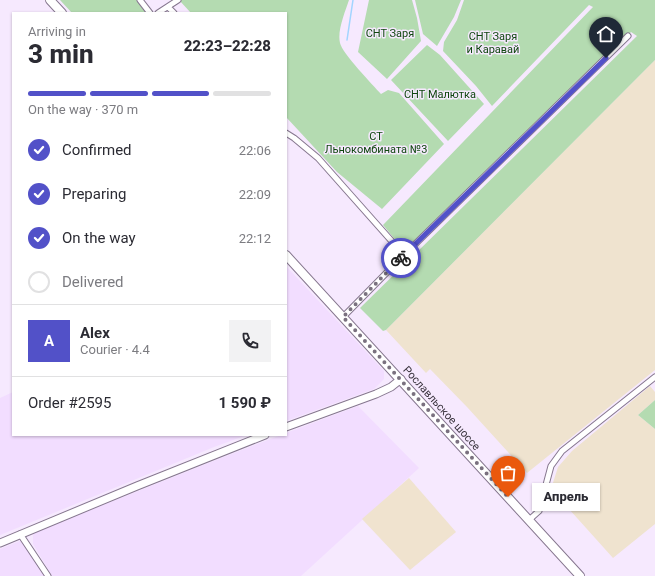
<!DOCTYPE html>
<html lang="en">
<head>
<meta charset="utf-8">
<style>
	body { margin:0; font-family:Roboto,sans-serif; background:#f2f2f3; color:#2b2b33; height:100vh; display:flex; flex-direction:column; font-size:15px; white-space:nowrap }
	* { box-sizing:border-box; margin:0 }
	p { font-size:13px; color:#7c7c81 }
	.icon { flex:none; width:22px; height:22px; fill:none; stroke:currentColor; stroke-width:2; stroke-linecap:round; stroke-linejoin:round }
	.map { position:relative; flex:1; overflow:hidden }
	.sheet { position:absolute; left:12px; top:12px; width:275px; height:424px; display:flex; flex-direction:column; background:#fff; border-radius:0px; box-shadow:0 1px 3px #0004 }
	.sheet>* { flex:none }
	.pin { position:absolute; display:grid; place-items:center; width:34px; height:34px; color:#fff; margin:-41px -17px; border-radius:50% 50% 50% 0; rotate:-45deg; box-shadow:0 0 4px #0007 }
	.pin .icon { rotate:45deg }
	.courier { position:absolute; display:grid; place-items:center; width:40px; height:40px; margin:-20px; border:3px solid #5251c8; border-radius:50%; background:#fff; color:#222; box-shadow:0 1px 5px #0007 }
	.bubble { position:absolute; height:28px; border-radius:0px; background:#fff; box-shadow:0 1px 3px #0004; font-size:13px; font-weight:800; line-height:28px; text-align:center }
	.head em { font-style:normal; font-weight:800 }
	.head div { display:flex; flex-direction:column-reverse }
	.head { display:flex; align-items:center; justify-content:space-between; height:68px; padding:0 16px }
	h1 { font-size:26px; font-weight:800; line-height:30px }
	.bar { display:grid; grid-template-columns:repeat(4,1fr); gap:6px 4px; align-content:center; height:48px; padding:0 16px }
	.bar i { height:5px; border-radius:3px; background:#e1e1e2 }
	.bar .selected { background:#5251c8 }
	.bar p { grid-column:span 4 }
	.line { display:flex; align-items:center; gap:10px; padding:0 16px; border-top:1px solid #e1e1e2 }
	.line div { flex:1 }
	.round { display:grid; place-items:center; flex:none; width:42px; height:42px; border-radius:0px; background:#f2f2f3 }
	ol { padding:0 16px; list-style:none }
	li { display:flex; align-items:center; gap:12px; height:44px }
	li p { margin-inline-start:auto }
	li .icon { padding:4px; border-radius:50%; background:#5251c8; color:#fff; stroke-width:4 }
	li:last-child { color:#7c7c81 }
	li i { width:22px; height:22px; border:2px solid #e1e1e2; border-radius:50% }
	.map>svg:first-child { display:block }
</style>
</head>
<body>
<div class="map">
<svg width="655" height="576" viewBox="0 0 655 576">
	<rect width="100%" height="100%" fill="#f6e9fe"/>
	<path fill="#efe3cf" d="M655,60V370L527,473L467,407L430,369L426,373L386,330Z
		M650,386L655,392V400L638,415L655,429V524L613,558L551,489L558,467L572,451Z"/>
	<path fill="#f2ddff" d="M286,266L384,371V379L374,389L286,421Z
		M13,392V435H247L214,447L0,535V398Z
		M358,406L419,468L301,576H52L33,544V533L221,458L281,435H286V433Z
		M22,540L47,576H0V549Z"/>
	<path fill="#f0e3cf" d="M409,478L456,532L410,570L362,519Z"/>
	<path fill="#b4dbb1" d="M60,0H137L146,13H72Z
		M179,0H349C345,12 337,31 340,43C342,53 373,85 381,94L388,90L399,93L444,144L382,209L337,172L286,117V13H191Z
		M369,0H412L417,18L421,41L387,79L358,52Z
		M415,0H461L454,17L437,46L423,34Z
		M464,0H655V60L386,330L383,331L360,308L637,36L631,32L407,254L383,225L593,7L589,5L492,106L476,86L443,51L444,42L457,20Z
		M427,45L440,55L484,104L448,141L391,80Z
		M655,400V429L638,415Z"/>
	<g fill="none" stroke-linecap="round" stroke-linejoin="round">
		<path stroke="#a2d5ff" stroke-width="1.5" d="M347,40L353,0"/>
		<g stroke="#86778f" stroke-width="7">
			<path id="street" d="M140,0L150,13
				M168,7L174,13
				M158,13L178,0
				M286,133L294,138L318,158L404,255
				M343,317L404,255L628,36
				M529,520L539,511L551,466L562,451L655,377
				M20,534L48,576"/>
		</g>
		<g stroke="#86778f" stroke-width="9">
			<path id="secondary" d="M286,427L376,394L391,387L401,379
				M0,543L137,486L265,435"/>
		</g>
		<g stroke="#86778f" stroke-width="10">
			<path id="primary" d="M50,0L62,13
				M286,255L580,576"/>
		</g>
		<use href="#street" stroke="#fff" stroke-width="5"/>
		<use href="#secondary" stroke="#fff" stroke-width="7"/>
		<use href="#primary" stroke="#fff" stroke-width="8"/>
	</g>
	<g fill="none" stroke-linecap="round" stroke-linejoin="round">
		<path stroke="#7a717f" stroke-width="4" stroke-dasharray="0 7.2" d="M401,258L343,317L508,497"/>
		<path stroke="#5251c8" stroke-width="5" d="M401,258L606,58"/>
	</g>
	<g text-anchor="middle" stroke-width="3" stroke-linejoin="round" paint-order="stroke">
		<g font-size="11" fill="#0e460e" stroke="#f6e9fe">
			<text x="390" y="37">СНТ Заря</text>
			<text x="493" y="40">СНТ Заря<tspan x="493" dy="13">и Каравай</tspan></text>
			<text x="440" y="98">СНТ Малютка</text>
			<text x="376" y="140">СТ<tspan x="376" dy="13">Льнокомбината №3</tspan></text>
		</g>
		<g font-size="11" fill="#37313b" stroke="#f6e9fe">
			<text transform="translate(442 408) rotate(48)" y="4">Рославльское шоссе</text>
		</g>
	</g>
</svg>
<div class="pin" style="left:508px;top:497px;background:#ea580c"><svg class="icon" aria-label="bag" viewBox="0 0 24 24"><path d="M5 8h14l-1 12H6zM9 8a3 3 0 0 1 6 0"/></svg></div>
<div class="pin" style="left:606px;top:58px;background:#1f2937"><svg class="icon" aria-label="home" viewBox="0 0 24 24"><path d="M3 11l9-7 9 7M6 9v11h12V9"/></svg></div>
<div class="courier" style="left:401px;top:258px"><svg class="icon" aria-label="bike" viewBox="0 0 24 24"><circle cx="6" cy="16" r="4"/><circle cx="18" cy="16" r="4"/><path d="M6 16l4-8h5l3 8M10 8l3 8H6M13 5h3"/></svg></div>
<div class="bubble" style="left:532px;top:483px;width:68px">Апрель</div>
<section class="sheet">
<div class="head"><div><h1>3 min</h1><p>Arriving in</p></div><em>22:23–22:28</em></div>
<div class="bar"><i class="selected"></i><i class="selected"></i><i class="selected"></i><i></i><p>On the way · 370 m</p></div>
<ol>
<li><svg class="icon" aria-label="check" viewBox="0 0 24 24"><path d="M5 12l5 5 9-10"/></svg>Confirmed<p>22:06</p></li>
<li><svg class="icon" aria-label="check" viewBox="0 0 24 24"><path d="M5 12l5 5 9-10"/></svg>Preparing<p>22:09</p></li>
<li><svg class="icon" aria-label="check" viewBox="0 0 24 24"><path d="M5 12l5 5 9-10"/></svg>On the way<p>22:12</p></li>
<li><i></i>Delivered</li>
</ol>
<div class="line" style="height:72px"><b class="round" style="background:#5251c8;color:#fff">A</b><div><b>Alex</b><p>Courier · 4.4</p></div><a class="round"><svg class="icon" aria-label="phone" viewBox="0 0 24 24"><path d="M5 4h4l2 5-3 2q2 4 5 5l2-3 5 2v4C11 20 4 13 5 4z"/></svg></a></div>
<div class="line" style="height:52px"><div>Order #2595</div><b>1 590 ₽</b></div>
</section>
</div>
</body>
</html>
